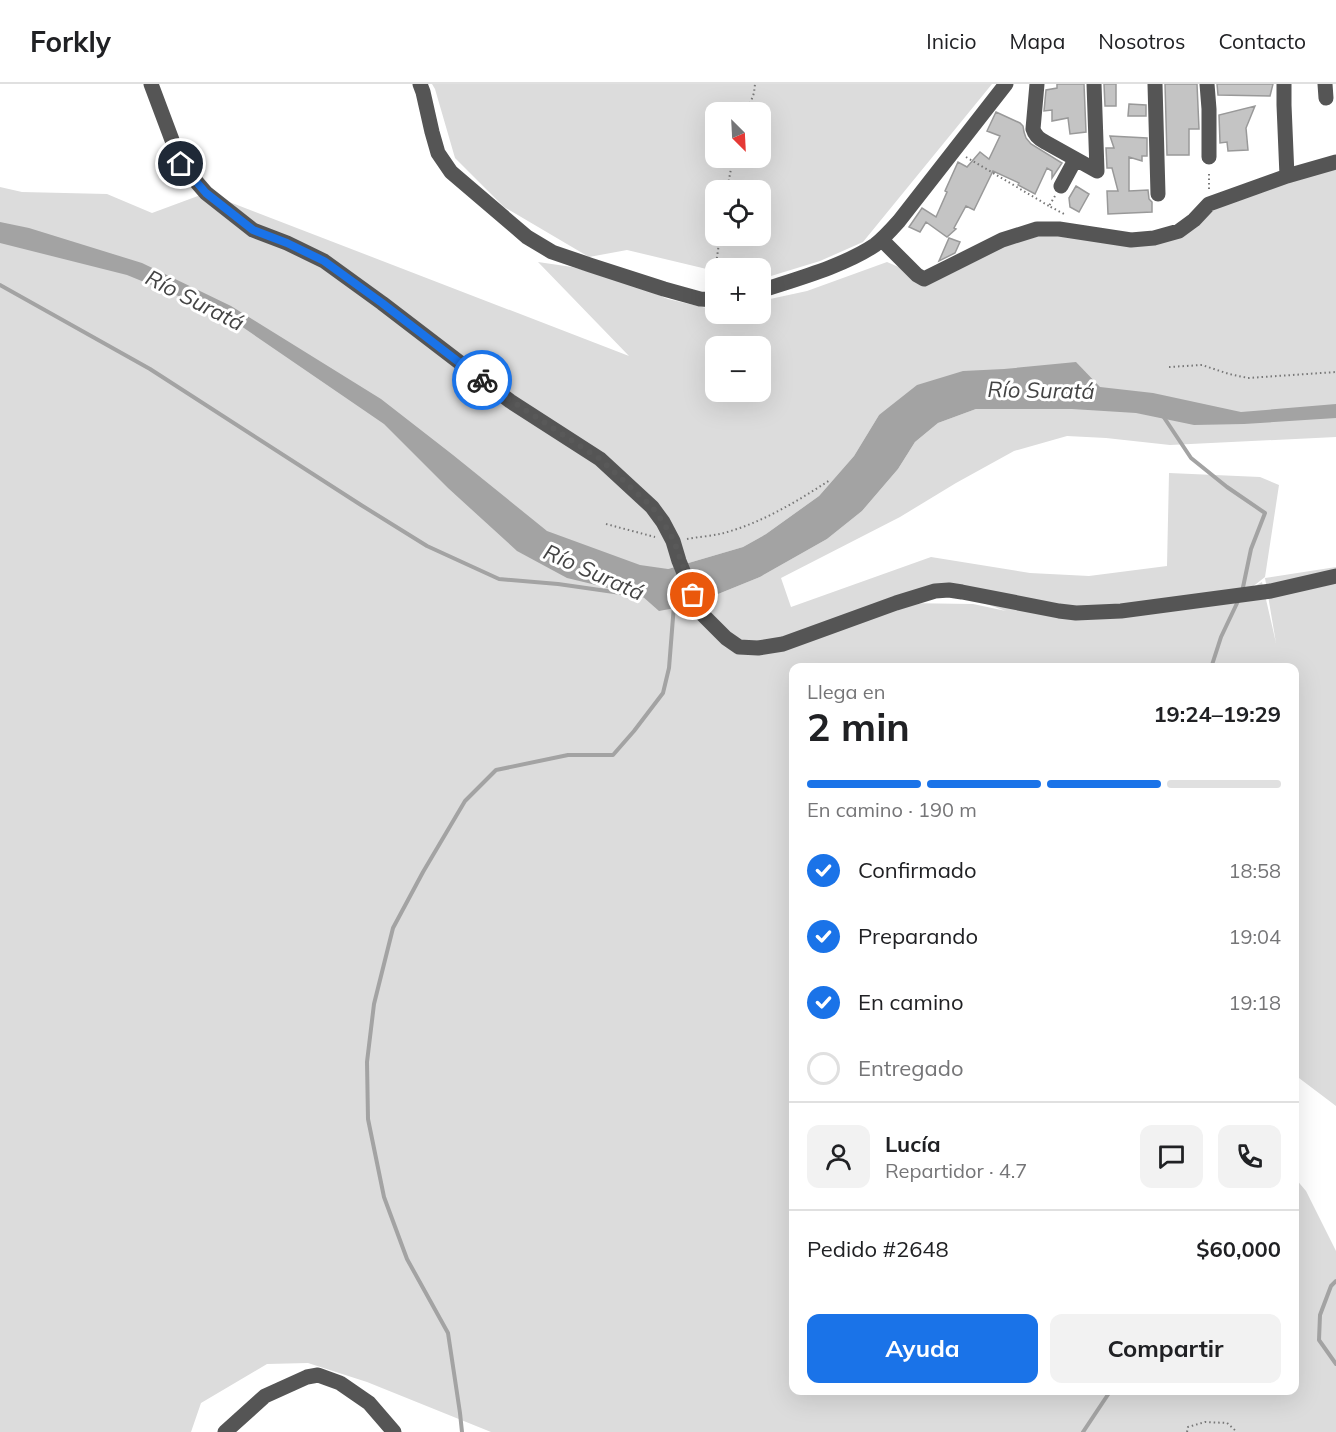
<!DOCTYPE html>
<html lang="es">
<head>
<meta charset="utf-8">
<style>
	body { margin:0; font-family:Mulish,sans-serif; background:#f2f2f2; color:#202124; height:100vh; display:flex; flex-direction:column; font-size:22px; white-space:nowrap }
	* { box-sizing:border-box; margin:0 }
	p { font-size:20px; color:#757577 }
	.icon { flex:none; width:33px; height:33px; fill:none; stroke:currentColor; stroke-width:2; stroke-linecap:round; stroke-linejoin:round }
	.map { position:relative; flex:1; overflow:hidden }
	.details { position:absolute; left:789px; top:579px; width:510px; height:732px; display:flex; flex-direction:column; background:#fff; border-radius:12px; box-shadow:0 6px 24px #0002 }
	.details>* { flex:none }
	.needle { width:39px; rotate:156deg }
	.fabs { position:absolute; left:705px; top:18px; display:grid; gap:12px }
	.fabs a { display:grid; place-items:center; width:66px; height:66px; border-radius:12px; background:#fff; box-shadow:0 6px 24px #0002; font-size:30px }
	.pin { position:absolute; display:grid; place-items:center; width:51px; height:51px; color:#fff; margin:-26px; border:3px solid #fff; border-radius:50%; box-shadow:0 2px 6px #0007 }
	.courier { position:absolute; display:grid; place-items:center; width:60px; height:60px; margin:-30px; border:4px solid #1a73e8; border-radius:50%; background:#fff; color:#222; box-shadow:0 2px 8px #0007 }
	.summary em { font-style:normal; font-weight:700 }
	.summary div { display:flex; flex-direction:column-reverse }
	.summary { display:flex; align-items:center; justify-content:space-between; height:102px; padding:0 18px }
	h1 { font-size:39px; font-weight:700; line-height:45px }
	.bar { display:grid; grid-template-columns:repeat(4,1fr); gap:9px 6px; align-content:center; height:72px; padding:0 18px }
	.bar i { height:8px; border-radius:4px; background:#e0e0e0 }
	.bar .current { background:#1a73e8 }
	.bar p { grid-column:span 4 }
	.line { display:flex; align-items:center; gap:15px; padding:0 18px; border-top:2px solid #e0e0e0 }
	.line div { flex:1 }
	.round { display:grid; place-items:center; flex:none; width:63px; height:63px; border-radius:12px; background:#f2f2f2 }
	ol { padding:0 18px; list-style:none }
	li { display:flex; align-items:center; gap:18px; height:66px }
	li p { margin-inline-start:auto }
	li .icon { padding:6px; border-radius:50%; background:#1a73e8; color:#fff; stroke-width:4 }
	li:last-child { color:#757577 }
	li i { width:33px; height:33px; border:3px solid #e0e0e0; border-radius:50% }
	.cta { display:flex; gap:12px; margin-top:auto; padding:12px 18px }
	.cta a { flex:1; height:69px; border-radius:12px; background:#1a73e8; color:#fff; font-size:24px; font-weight:700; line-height:69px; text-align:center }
	.cta a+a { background:#f2f2f2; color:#202124 }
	header { display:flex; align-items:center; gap:36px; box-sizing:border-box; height:84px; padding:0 30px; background:#fff; border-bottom:2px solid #e0e0e0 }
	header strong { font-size:28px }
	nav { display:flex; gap:33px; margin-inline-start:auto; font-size:21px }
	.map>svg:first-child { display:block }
</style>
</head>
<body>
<header>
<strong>Forkly</strong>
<nav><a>Inicio</a><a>Mapa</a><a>Nosotros</a><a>Contacto</a></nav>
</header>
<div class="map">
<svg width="1336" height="1348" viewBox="0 0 1336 1348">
	<rect width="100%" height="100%" fill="#fff"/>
	<path fill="#dcdcdc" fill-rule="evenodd" d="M432,0H992L863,158L820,177L761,195L760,184H716L715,187L627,166L589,173L504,123L455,74L435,5ZM760,28V74H716V28ZM760,106V152H716V106Z
		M1336,78V353L1170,361L1106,354L1067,352L1014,367L956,399L900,433L781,494L791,523L931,473L1030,489L1089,492L1167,482L1169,389L1260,393L1279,401L1265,493L1251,504L1262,498L1276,559L1265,494L1336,483V1022L1295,991V969L1298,963L1294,957V584H794V1306H1294L1295,1094L1306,1107L1336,1167V1348H491L367,1298L308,1279L267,1280L201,1319L191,1348H0V103L22,108L107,110L152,129L206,109L629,272L538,178L572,183L629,199L668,215L715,226L716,230H760L761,217L807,207L887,178L917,191L1038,145L1155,157L1209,120ZM716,262H760V308H716ZM1004,285L1070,325H976L938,339L915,358L898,385L862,427L827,455L760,493L691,521L668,485L743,463L766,450L819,412L854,372L879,331ZM934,512L972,515L1006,527L973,520L902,519Z"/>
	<path fill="#a3a3a3" d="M0,138L29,144L142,179L231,222L381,315L453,371L547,447L640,481L668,485L743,463L766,450L819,412L854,372L879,331L917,301L963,287L1004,285L1076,278L1100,303L1153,309L1241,328L1336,320V334L1244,340L1194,341L1136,329L1072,325H976L938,339L915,358L898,385L862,427L827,455L760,493L691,521L659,527L642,512L567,494L517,467L448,404L384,340L225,231L127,191L0,159Z"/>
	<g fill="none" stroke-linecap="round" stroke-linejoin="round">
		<path stroke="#a3a3a3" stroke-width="4" d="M0,201L150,285L361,421L427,462L499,495L558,500L642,512
			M1163,332L1191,374L1227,403L1265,429L1251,465L1242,508
			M1211,584L1221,553L1239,515
			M1336,1197L1331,1202L1320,1231L1319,1256L1336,1280
			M462,1348L460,1329L448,1249L407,1175L384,1113L368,1035L367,978L374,920L393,844L423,788L465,717L496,686L568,671H613L634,647L663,609L669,584L674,521
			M1083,1348L1111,1306"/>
	</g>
	<path fill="#c4c4c4" stroke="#999" stroke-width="1.5" d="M1057,0H1084L1086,48L1070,50L1068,34L1052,37V26L1044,27L1046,6L1057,4Z
		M1104,0H1116V22H1105Z
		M1165,0H1197L1199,45H1189V71H1167Z
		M1217,0H1273L1270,12L1218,11Z
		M1129,20L1146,21V32H1128Z
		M1255,22L1246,44L1248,66L1228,67L1227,58L1220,59L1219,31Z
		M996,28L1020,39L1023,42L1024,48L1026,54L1031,60L1062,79L1052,94V87L1047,84L1035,110L1018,101L1019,99L993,87L974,126L966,122L954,144L956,145L947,153L926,138L920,148L909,143L922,124L936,133L947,108L945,107L958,78L967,83L980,68L989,75L1000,52L987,47Z
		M1110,52L1147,54V72H1142V77L1129,73V107L1148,106L1149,115L1152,118V128L1108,130L1107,107H1118L1112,84H1107L1106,64H1114Z
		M1076,102L1089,110L1079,128L1070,123L1069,114Z
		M949,154L960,158L955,169L939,177Z"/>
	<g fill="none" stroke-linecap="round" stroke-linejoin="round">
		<path stroke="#777" stroke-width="2" stroke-dasharray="1.5 3" stroke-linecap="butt" d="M747,28L754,9L755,0
			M966,73L1049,122
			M1209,105V87
			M727,106L733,74
			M1055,112L1049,122L1066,131
			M713,201L720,152
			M1169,283L1202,281L1229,290L1248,294L1336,288
			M606,440L655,453
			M687,455C698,453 710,452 720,450C760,440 796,418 830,396
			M1187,1348L1188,1343L1205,1338L1227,1339L1237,1348"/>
		<path stroke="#555" stroke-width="15" d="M151,0L181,80L206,109L253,146L287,159L324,177L382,219L510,317L600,375L652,423L663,438L673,457L679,477L700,528L726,554L739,563L758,564L783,560L896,519L935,507L949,506L962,508L1059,527L1076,529L1121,527L1271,507L1336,492
			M420,0L423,8L432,48L438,69L451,88L527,153L552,168L590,181L664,205L700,215L716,216
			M1037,0L1033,45C1035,52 1039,55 1045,58L1097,87L1094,0
			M1155,0L1158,110
			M1207,0L1209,25V73
			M1284,0V21L1287,92
			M1325,0L1326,14
			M1061,102L1075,76
			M882,156L917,191L924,195L1002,156L1037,145H1059L1131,156L1154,154L1179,147L1194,136L1209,120L1287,92L1336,78
			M760,207C796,195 844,182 875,161C884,154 891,146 899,137L1006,0
			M225,1348L265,1312L307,1293L318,1291L340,1299L369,1319L394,1348"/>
	</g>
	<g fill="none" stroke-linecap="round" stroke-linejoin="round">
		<path stroke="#595959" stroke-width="6" stroke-dasharray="0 10.8" d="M482,296L510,316L600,375L652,423L663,438L674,457L693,511"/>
		<path stroke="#1a73e8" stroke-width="8" d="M181,80L206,109L253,146L287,159L324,177L382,219L482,296"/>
	</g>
	<g text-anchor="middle" stroke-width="6" stroke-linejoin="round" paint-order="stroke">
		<g font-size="22" font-style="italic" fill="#444" stroke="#fff">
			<text transform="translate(195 216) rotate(27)" y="8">Río Suratá</text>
			<text transform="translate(1041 306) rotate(1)" y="8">Río Suratá</text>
			<text transform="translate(594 488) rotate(24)" y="8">Río Suratá</text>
		</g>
	</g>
</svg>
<div class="fabs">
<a><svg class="needle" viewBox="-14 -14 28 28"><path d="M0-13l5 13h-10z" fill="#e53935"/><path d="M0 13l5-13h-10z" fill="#757577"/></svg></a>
<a><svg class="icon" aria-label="locate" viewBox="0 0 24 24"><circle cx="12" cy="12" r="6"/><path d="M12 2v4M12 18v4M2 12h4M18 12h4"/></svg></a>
<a>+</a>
<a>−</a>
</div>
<div class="pin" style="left:693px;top:511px;background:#ea580c"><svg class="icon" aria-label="bag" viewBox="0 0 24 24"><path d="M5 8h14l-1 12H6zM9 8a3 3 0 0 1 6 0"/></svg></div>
<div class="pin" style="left:181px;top:80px;background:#1f2937"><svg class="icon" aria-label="home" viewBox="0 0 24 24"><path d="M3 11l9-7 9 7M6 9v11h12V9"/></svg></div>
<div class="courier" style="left:482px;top:296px"><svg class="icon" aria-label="bike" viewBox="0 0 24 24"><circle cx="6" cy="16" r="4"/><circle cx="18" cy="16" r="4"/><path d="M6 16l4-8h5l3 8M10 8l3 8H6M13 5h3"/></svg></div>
<section class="details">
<div class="summary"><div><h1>2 min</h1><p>Llega en</p></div><em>19:24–19:29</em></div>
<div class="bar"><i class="current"></i><i class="current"></i><i class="current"></i><i></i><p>En camino · 190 m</p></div>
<ol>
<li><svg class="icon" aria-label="check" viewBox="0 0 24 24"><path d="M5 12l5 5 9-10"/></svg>Confirmado<p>18:58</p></li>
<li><svg class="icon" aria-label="check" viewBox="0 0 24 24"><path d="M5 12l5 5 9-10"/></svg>Preparando<p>19:04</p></li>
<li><svg class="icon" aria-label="check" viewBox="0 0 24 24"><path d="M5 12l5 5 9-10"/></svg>En camino<p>19:18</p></li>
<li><i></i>Entregado</li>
</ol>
<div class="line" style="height:108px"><a class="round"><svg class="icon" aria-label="person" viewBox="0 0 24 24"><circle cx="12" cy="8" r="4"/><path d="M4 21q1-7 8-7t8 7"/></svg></a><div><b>Lucía</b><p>Repartidor · 4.7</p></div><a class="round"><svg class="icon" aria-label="chat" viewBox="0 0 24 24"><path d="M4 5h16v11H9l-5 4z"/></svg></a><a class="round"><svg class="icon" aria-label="phone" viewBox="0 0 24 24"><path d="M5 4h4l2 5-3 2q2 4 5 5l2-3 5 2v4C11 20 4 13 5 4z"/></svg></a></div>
<div class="line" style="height:78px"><div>Pedido #2648</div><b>$60,000</b></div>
<div class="cta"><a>Ayuda</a><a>Compartir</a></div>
</section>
</div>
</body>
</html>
